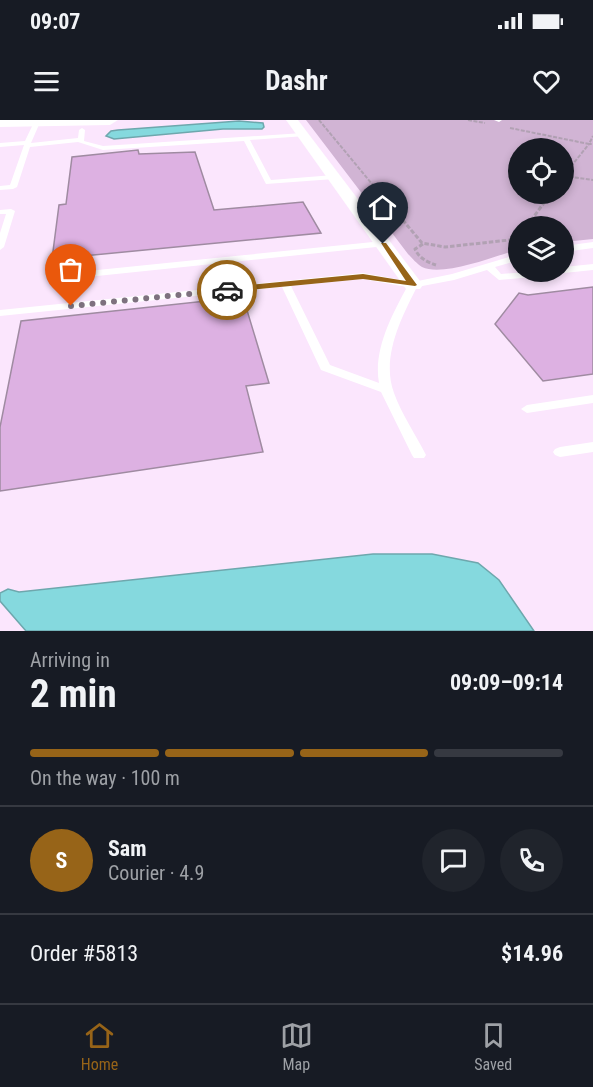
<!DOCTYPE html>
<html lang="en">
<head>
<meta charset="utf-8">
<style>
	body { margin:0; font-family:"Roboto Condensed",sans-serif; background:#20242c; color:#f1f3f6; height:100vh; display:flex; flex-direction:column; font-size:22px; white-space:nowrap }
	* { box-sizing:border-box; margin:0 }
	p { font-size:20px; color:#9ea1a6 }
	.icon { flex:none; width:33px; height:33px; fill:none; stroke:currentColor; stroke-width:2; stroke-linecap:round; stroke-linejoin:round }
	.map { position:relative; height:511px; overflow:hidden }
	.drawer { display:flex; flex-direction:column; background:#171b24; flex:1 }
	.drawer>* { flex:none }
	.controls { position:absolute; left:508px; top:18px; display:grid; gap:12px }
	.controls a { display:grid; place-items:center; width:66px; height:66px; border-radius:50%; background:#171b24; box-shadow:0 3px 9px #0003; font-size:30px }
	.pin { position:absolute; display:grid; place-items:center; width:51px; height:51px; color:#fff; margin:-62px -26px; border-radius:50% 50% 50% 0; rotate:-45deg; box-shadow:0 0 6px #0007 }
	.pin .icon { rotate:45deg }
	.courier { position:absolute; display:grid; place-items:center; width:60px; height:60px; margin:-30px; border:4px solid #976418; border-radius:50%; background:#fff; color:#222; box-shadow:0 2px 8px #0007 }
	.head em { font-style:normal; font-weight:700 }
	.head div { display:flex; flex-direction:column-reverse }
	.head { display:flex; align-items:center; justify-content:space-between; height:102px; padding:0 30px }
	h1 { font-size:39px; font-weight:700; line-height:45px }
	.bar { display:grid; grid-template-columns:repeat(4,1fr); gap:9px 6px; align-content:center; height:72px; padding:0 30px }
	.bar i { height:8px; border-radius:4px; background:#363941 }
	.bar .active { background:#976418 }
	.bar p { grid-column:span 4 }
	.line { display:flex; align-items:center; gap:15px; padding:0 30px; border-top:2px solid #363941 }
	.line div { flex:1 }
	.round { display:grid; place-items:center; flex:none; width:63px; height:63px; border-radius:32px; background:#20242c }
	.status { display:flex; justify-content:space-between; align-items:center; height:42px; padding:0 30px; background:#171b24; direction:ltr }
	.status svg { height:16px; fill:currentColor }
	header { display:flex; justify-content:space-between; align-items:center; height:78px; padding:0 30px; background:#171b24; font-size:27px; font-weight:700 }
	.menu { display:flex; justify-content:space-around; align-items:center; height:84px; border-top:2px solid #363941; background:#171b24; font-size:16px; color:#9ea1a6 }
	.menu a { display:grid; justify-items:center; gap:3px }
	.menu .active { color:#976418 }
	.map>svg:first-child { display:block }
</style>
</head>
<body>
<div class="status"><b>09:07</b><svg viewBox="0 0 49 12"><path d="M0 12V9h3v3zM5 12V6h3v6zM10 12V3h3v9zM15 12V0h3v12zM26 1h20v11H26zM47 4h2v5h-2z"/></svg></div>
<header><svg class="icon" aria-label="menu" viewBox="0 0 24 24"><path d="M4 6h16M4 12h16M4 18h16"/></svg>Dashr<svg class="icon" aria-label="heart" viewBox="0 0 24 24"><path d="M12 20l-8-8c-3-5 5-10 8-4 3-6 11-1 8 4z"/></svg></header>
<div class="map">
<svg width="593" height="511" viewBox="0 0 593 511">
	<rect width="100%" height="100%" fill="#fbe6fd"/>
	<path fill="#d1b4d4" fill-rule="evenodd" d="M306,0H593V119L564,122V106H519V129C496,136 443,157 422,147C417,144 412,138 408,134ZM519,28H564V74H519Z"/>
	<path fill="#85d9de" stroke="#6ea7ad" stroke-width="1.5" d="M239,1L263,3L264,7L262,9H223L114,19L106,16L111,11L118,10Z
		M373,434H432L478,443L499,460L534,511H26L0,481V473L8,469L19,472Z"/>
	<path fill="#ddb1e2" stroke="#9f8ba1" stroke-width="1.5" d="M138,30L139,34L195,32L214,90L303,82L321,113L52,139L59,85L66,84L72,37Z
		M593,167V254L543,261L495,204L519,173L528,175Z
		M243,177L269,263L246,266L263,332L0,371V307L21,201Z"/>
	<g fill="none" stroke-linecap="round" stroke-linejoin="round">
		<path stroke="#b1a1b3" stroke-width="2" stroke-dasharray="4 1.5" stroke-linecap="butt" d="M319,0L387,82
			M468,0L485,3
			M510,8L589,24L593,16
			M564,55L589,24H593
			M564,56L593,60
			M544,82L550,74"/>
		<path stroke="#b1a1b3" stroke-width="3" stroke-dasharray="4.5 2" stroke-linecap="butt" d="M386,80L422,123L445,127L519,119
			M527,106L546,80
			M423,124L415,129C419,138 427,142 436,145"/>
		<path fill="#fff" fill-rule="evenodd" d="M35,0H41L31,23L78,18L79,10L82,8L85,10L84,21L103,26L303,13L306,15L305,16L250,20L271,60L334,55L338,57L334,59L266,64L244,21L103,30L78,22L30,27L17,67L13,69L0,70V66L10,65L24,25L0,27V23L25,21Z
			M494,0H502L499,2Z
			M11,89L15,91L4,127L0,130V113L6,94H0V90Z
			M383,121L386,122V126L68,159L63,156L68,153Z
			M593,122V128L564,132V126Z
			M519,134V140L495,147L501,154L527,152H558L553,155L499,160L487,150L454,160L417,167C401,198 381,238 394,273C402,295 416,315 426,335L424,338H414L412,335L381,272L321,250L282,167L0,196V190L363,153L413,162L452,154ZM363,159L407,167C392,195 373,230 379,263L330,245L291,166Z
			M593,144V150L564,153L560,152H564V147Z
			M593,275V283L527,293L521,289L527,285Z
			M593,322V332L560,337L555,335L553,332L555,329L560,327Z"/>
		<path fill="#fff" fill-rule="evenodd" d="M286,0H298L420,161L423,165L420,169H406Z"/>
		<path fill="#fff" fill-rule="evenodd" d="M0,0H118L110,5L0,7Z"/>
	</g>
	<path fill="#976418" d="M381,123H386L417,165L415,166L363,159L227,172L223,170L227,167L363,154L406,161Z"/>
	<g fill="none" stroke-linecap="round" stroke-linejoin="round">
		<path stroke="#7e717f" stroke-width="6" stroke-dasharray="0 10.8" d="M71,186L227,170"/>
	</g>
</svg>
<div class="controls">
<a><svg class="icon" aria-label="locate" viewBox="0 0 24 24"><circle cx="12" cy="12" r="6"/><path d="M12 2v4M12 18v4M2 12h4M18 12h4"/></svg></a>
<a><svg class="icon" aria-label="layers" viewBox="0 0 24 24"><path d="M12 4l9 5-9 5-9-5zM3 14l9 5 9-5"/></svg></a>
</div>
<div class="pin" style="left:71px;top:186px;background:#ea580c"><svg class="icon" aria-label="bag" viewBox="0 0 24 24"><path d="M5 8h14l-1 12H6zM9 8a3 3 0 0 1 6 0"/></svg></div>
<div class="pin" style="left:383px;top:124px;background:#1f2937"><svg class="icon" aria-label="home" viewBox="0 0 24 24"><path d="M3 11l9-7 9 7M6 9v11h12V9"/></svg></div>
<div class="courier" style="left:227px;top:170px"><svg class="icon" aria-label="car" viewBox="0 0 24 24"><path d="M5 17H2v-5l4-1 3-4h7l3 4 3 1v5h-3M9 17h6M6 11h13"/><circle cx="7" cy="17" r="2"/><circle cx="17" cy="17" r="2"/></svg></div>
</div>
<section class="drawer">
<div class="head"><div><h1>2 min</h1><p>Arriving in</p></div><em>09:09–09:14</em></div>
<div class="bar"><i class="active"></i><i class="active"></i><i class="active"></i><i></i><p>On the way · 100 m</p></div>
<div class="line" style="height:108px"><b class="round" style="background:#976418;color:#fff">S</b><div><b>Sam</b><p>Courier · 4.9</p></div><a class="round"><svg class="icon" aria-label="chat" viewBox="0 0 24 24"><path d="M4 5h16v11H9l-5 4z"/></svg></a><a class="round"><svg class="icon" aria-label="phone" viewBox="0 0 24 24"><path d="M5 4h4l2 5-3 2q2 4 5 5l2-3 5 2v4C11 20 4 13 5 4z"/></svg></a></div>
<div class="line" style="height:78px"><div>Order #5813</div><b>$14.96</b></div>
</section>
<nav class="menu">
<a class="active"><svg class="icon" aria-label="home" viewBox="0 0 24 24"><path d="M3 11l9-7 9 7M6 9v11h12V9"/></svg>Home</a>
<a><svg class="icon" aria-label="map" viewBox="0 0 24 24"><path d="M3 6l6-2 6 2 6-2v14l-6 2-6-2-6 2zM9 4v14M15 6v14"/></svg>Map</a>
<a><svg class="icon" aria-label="saved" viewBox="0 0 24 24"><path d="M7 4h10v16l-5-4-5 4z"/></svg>Saved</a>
</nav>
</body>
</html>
